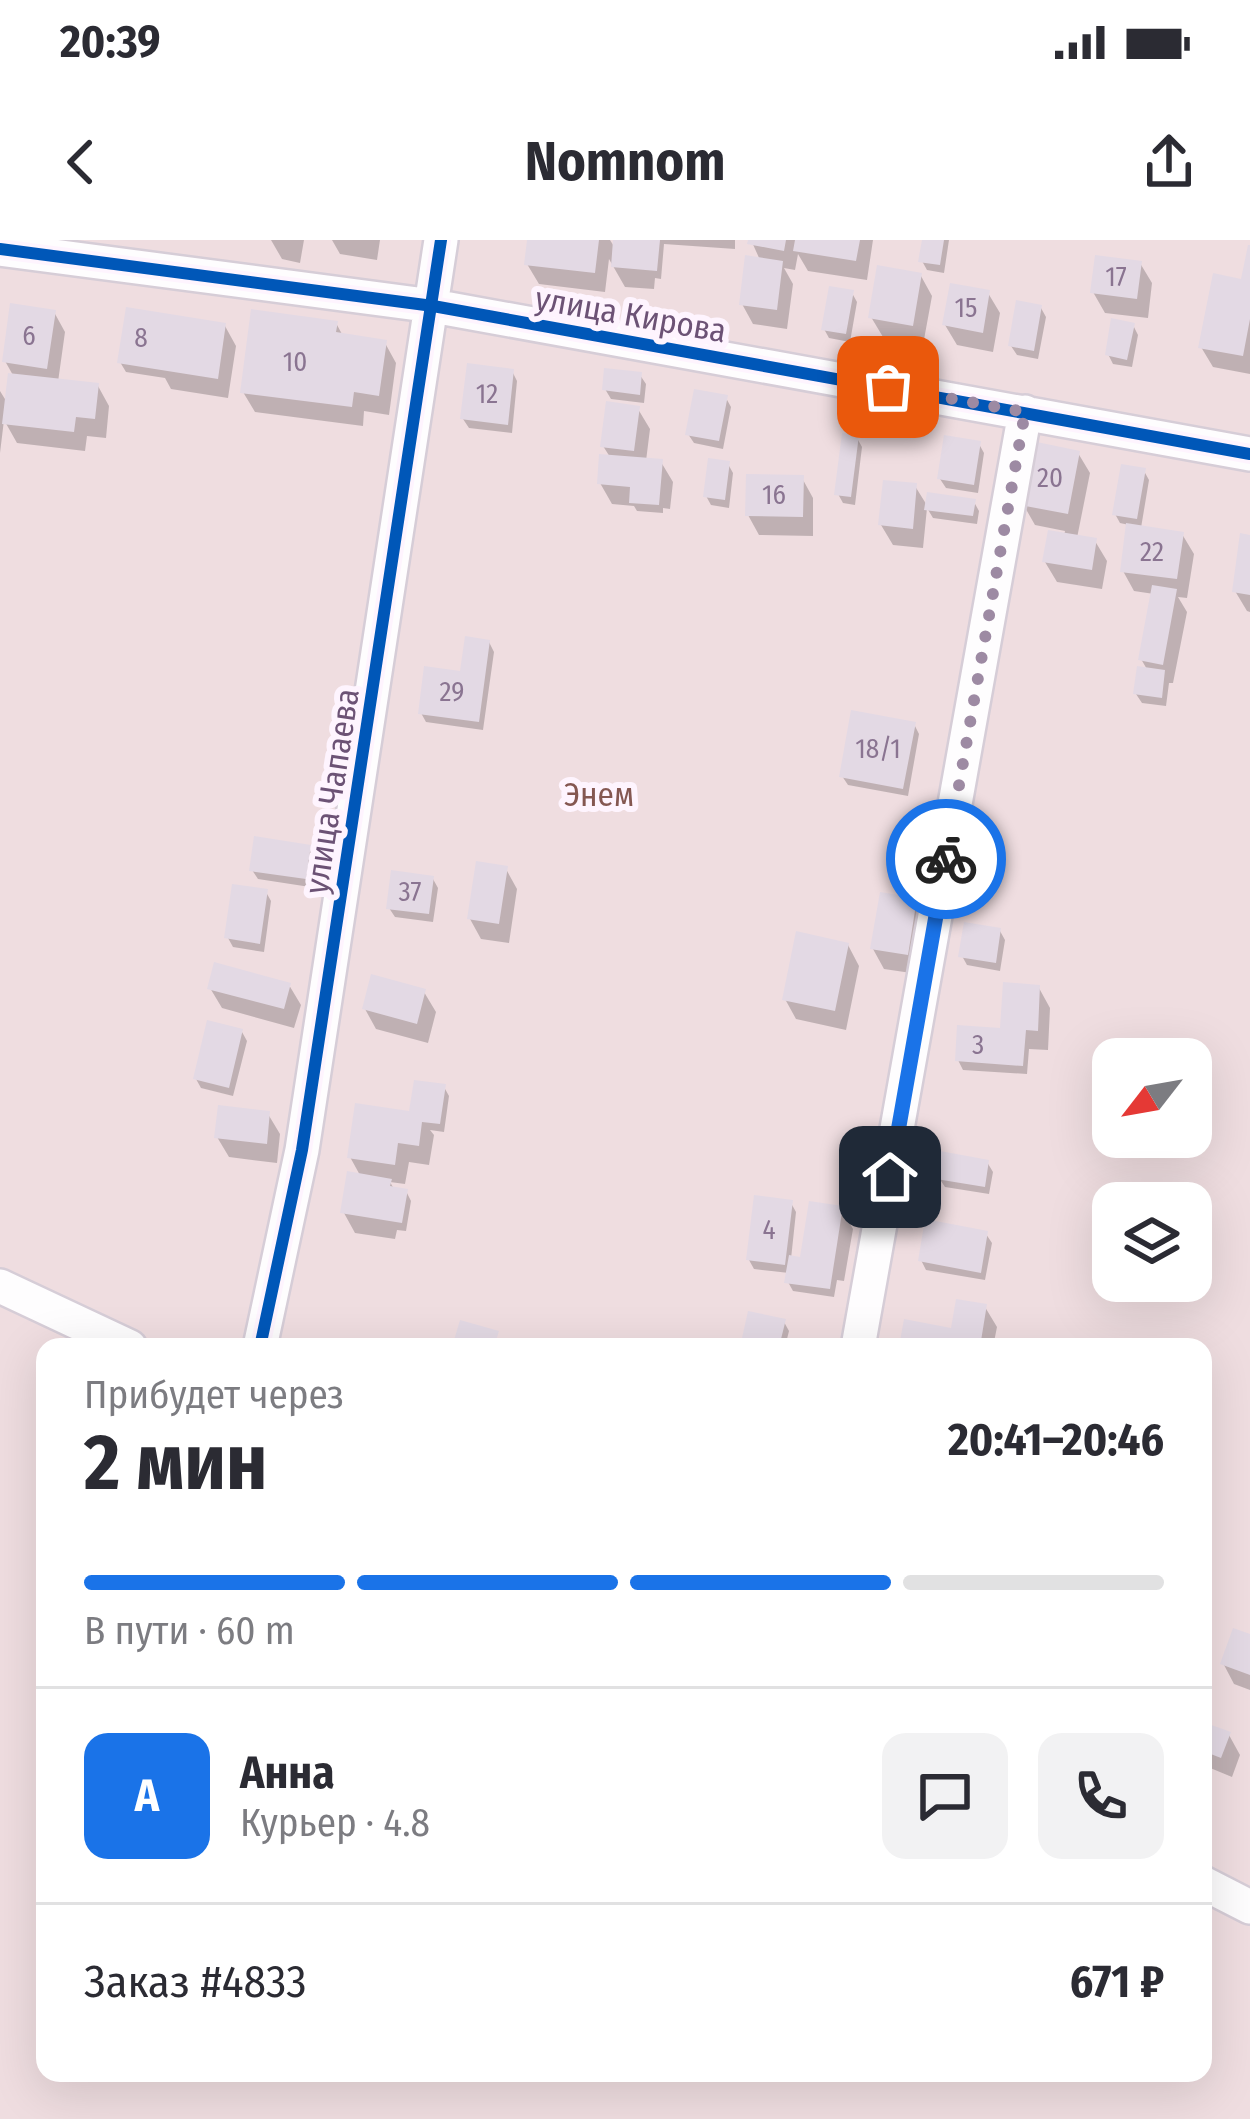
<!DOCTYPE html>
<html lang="ru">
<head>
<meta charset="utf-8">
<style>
	body { margin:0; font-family:"Fira Sans Condensed",sans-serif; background:#f2f2f3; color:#2b2b33; height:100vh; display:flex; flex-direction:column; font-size:45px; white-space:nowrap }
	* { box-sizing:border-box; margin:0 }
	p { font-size:39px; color:#7c7c81 }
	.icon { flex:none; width:66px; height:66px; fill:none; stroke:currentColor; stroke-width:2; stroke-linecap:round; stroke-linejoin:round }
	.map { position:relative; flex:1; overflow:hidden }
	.details { position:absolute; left:36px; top:1098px; width:1176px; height:744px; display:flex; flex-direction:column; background:#fff; border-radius:24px; box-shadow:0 12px 48px #0002 }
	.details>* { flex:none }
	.needle { width:78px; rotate:239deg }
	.buttons { position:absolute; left:1092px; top:798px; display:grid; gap:24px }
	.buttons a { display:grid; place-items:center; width:120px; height:120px; border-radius:24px; background:#fff; box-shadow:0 12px 48px #0002; font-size:60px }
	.pin { position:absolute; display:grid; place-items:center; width:102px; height:102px; color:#fff; margin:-51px; border-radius:24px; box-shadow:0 6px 18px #0006 }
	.courier { position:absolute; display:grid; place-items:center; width:120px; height:120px; margin:-60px; border:9px solid #1a73e8; border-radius:50%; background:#fff; color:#222; box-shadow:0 3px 15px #0007 }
	.overview em { font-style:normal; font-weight:700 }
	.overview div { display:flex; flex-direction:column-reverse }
	.overview { display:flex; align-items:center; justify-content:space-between; height:204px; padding:0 48px }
	h1 { font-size:78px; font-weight:700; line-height:90px }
	.bar { display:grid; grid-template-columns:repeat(4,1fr); gap:18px 12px; align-content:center; height:144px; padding:0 48px }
	.bar i { height:15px; border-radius:9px; background:#e1e1e2 }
	.bar .active { background:#1a73e8 }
	.bar p { grid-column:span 4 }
	.line { display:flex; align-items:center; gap:30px; padding:0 48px; border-top:3px solid #e1e1e2 }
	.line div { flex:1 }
	.round { display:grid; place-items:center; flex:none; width:126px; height:126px; border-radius:24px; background:#f2f2f3 }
	.status { display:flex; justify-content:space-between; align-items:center; height:84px; padding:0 60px; background:#fff; direction:ltr }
	.status svg { height:33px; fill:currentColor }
	header { display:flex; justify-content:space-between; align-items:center; height:156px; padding:0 48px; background:#fff; font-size:54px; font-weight:700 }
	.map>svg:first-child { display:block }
</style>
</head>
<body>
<div class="status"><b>20:39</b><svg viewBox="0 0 49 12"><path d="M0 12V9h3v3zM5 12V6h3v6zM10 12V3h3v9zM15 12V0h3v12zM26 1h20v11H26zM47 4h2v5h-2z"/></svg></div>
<header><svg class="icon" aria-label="back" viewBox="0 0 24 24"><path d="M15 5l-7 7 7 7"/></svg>Nomnom<svg class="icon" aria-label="share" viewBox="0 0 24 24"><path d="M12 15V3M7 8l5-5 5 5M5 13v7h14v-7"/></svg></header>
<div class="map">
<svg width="1250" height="1879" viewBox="0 0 1250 1879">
	<rect width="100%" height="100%" fill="#f8f1f8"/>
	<path fill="#efdde0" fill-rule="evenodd" d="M0,0H1250V1879H0ZM1113,819H1191V897H1113ZM1113,963H1191V1041H1113ZM45,1107H1203V1833H45Z"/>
	<path fill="#0003" d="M271,0H304L300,23L282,19Z
		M332,0H380L377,20L340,14Z
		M530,0H610L615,8L616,0H735V9L664,4L661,39L655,38L654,49L625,47L609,19L605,52L539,44L527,24Z
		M751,0H873L867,40L808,31L798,14L795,30L784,28L793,44L787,89L753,84L742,64L760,20Z
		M925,0H949L944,33L927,30L922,21Z
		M1250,9V134L1213,127L1201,107L1244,42Z
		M1140,23L1152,43L1148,78L1105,73L1093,52Z
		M921,36L932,56L923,105L883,97L871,77Z
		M852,53L857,62L850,102L829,98L824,89Z
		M988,53L1000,73L993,112L957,105L945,85Z
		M1041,68L1046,77L1038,119L1017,115L1011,106Z
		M54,72L65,92L58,142L98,146L109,166L106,198L87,196L85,211L17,203L4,180L0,213V151L8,164L14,137L5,121Z
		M336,83L343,96L385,103L396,123L389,175L364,171L363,186L255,172L243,152Z
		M1133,85L1138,95L1132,127L1113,124L1108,114Z
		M225,86L236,106L228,158L171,149L165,138L126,132L120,122Z
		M512,131L517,141L512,193L469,188L463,179Z
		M640,135L646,144L644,163L611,159L605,149Z
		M726,158L731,167L723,209L694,203L688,194Z
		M638,169L650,189L646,221L661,222L673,242L670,269L663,268V273L637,271L634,266L612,264L600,243L610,217L603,206Z
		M857,198L862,207L855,265L843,263L838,254Z
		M979,204L984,213L978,253L946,248L940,239Z
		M1078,213L1090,233L1077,298L1095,301L1107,321L1102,349L1057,342L1045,322L1064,296L1065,291L1035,285L1023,264Z
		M728,224L733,233L729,268L711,265L706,256Z
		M1144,231L1149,240L1141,288L1182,294L1194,314L1187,358L1178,357L1187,372L1173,443H1169L1166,466L1142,463L1136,454L1148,431L1141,419L1154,354L1134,351L1123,331L1129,285L1120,283L1115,274Z
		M802,238L813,258V296L759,295L748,275Z
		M915,246L928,267L974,262L979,271L977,284L933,278L927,268L923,308L893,305L881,285Z
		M1250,298V372L1247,371L1235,351Z
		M489,402L494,412L483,490L426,482L421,473L463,434Z
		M914,484L919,494L908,556L848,545L842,536Z
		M309,607L314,616L310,647L258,639L252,630Z
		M506,629L517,649L509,703L481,699L470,679Z
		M433,639L438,648L433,682L395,677L389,668Z
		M266,652L271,661L264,712L233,707L228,698Z
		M915,661L927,681L918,734L884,729L873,709Z
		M1000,691L1005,700L1000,731L967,725L962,716Z
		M848,705L859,726L846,790L796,779L785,759Z
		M289,745L301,765L294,788L222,768L210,748Z
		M1039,748L1050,768L1048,810L1029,809L1027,834L963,830L958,820L1003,791Z
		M424,752L436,772L428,803L376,789L365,769Z
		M242,792L247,801L233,856L201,848L196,839Z
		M444,847L449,856L444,892L430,890L434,895L429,925L409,922L405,944L390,942L394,949L406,951L411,961L406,991L397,990L395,999L355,993L344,973L361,937L350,917Z
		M268,874L280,894L277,923L229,917L217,897Z
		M987,922L993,932L989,954L945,947L939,938Z
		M791,963L796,972L791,1019L806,1021L841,968L853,989L844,1041L837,1040L834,1057L793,1051L788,1042L789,1033L754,1029L749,1020Z
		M986,994L992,1003L985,1040L926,1030L921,1020Z
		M985,1067L997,1087L993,1107H902L953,1091Z
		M784,1082L789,1091L785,1107H743Z
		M1250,1398V1450L1234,1444L1223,1423Z
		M1203,1485L1229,1495L1240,1515L1232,1537L1203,1525Z"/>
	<path fill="#e3d9e4" d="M527,0H599L595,33L524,25Z
		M613,0H660L657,31L611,27Z
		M748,0H786L784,11L747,4Z
		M795,0H860L856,21L793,11Z
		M922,0H944L940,25L918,22Z
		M1248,5H1250V79L1243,116L1198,108L1213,33L1241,39Z
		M745,15L783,21L777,70L739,65Z
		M1095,15L1142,21L1137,59L1090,53Z
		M877,25L922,33L913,86L868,78Z
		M950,43L990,50L983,93L942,85Z
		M829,46L854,50L846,94L821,90Z
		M1016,60L1042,65L1034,111L1008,106Z
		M10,63L56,70L47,129L2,122Z
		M126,67L226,83L218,139L117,123Z
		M251,69L338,81L336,92L387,100L379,156L354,152L352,167L240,153Z
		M1111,78L1135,83L1127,120L1105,115Z
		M467,123L514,129L508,185L460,179Z
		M604,128L642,132L640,155L602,150Z
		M8,133L99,143L95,179L76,177L74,192L2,184Z
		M694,149L728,155L719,201L685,195Z
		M606,161L640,166L634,211L600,207Z
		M842,193L859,195L851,257L834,255Z
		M944,195L981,201L974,245L937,239Z
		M1032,201L1080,211L1068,274L1020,265Z
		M599,214L663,219L659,265L629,263L630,247L597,244Z
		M708,218L730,221L725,260L703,257Z
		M1121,224L1146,228L1137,279L1112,275Z
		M746,234L804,235L803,277L745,276Z
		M883,240L917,243L913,289L878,285Z
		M927,252L976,259L973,276L924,270Z
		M1126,283L1184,292L1177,339L1120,332Z
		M1048,290L1097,298L1092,330L1042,322Z
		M1240,293L1250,295V355L1232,352Z
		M1152,345L1177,349L1163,425L1138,420Z
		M465,396L490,400L479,482L418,474L424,426L460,431Z
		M1137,426L1165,430L1162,458L1133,454Z
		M851,470L916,482L903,549L839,537Z
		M254,596L311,605L306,639L249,631Z
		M476,621L508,626L499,684L467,679Z
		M391,630L434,636L429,674L386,669Z
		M232,644L268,649L260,704L224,698Z
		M880,652L917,658L908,715L870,709Z
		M964,682L1001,688L996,723L958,717Z
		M796,691L849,703L835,771L782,760Z
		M214,722L291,743L284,769L207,749Z
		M371,734L426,749L417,784L362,769Z
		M1003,742L1040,745L1038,791L1026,790L1023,826L955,821L957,785L1000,788Z
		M207,780L243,789L229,848L193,839Z
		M414,840L446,844L440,884L422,882L419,906L398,903L395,925L347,918L355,863L409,871Z
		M218,865L270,871L267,904L214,898Z
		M940,911L989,920L985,947L936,939Z
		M347,931L392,939L390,946L408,949L402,983L340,973Z
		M754,955L793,960L785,1025L746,1020Z
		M809,961L843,966L830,1049L784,1043L789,1015L800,1017Z
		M925,979L988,991L981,1033L918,1021Z
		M956,1059L987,1064L980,1107H899L904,1079L951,1088Z
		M748,1071L786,1079L779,1107H740Z
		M460,1080L499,1091L494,1107H452Z
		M1233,1388L1250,1394V1435L1220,1424Z
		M1203,1482L1231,1492L1221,1518L1203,1511Z"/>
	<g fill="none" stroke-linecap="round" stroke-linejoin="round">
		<g stroke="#d6cdd7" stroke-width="38">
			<path id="minor" d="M0,9L433,66L1250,214
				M0,1046L130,1107
				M260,1107L302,910L441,0
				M858,1107L1025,172
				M1203,1643L1250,1667"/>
		</g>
		<use href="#minor" stroke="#fefdfe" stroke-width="33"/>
		<g stroke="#fef4fe" stroke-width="20">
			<path id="cycleway" d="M0,9L433,66L1250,214
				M260,1107L302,910L441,0"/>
		</g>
		<use href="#cycleway" stroke="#0057b8" stroke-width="12"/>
	</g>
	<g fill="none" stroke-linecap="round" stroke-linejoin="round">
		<path stroke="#9d8aa3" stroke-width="12" stroke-dasharray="0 21.6" d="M888,147L1025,172L946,619"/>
		<path stroke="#1a73e8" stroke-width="15" d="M890,937L946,619"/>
	</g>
	<g text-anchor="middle" stroke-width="12" stroke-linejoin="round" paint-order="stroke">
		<g font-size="27" fill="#8a7491">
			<text x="1116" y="46">17</text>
			<text x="966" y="77">15</text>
			<text x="29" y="105">6</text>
			<text x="141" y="107">8</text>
			<text x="295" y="131">10</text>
			<text x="487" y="163">12</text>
			<text x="1050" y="247">20</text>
			<text x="774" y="264">16</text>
			<text x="1152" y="321">22</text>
			<text x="452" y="461">29</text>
			<text x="878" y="518">18/1</text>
			<text x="410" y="661">37</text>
			<text x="978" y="814">3</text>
			<text x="769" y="999">4</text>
		</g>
		<g font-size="33" fill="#6c5275" stroke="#fef4fe">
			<text transform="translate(631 74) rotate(10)" y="12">улица Кирова</text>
			<text transform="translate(331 551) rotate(-81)" y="12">улица Чапаева</text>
		</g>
		<g font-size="33" fill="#845751" stroke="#fef4fe">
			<text x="599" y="566">Энем</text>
		</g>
	</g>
</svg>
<div class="buttons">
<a><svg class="needle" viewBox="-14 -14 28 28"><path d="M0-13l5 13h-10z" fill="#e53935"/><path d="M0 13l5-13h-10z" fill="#7c7c81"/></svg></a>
<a><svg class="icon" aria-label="layers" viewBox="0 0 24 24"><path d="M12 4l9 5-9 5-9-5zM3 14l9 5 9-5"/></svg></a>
</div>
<div class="pin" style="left:888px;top:147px;background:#ea580c"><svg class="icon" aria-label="bag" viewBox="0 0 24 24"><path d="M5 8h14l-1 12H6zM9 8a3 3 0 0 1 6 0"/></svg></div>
<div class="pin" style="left:890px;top:937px;background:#1f2937"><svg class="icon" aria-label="home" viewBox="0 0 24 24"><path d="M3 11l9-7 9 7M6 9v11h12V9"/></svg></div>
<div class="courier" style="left:946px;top:619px"><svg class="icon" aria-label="bike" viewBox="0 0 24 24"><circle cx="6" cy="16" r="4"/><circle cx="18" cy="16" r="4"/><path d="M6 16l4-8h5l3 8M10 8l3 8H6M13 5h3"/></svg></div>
<section class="details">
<div class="overview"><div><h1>2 мин</h1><p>Прибудет через</p></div><em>20:41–20:46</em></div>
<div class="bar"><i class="active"></i><i class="active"></i><i class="active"></i><i></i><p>В пути · 60 m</p></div>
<div class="line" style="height:216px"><b class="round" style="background:#1a73e8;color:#fff">А</b><div><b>Анна</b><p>Курьер · 4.8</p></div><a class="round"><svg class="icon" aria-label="chat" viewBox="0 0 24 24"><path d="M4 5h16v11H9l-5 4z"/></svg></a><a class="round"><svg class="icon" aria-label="phone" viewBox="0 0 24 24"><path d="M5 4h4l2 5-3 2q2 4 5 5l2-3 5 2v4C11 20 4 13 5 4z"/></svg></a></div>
<div class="line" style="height:156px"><div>Заказ #4833</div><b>671 ₽</b></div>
</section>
</div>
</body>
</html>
